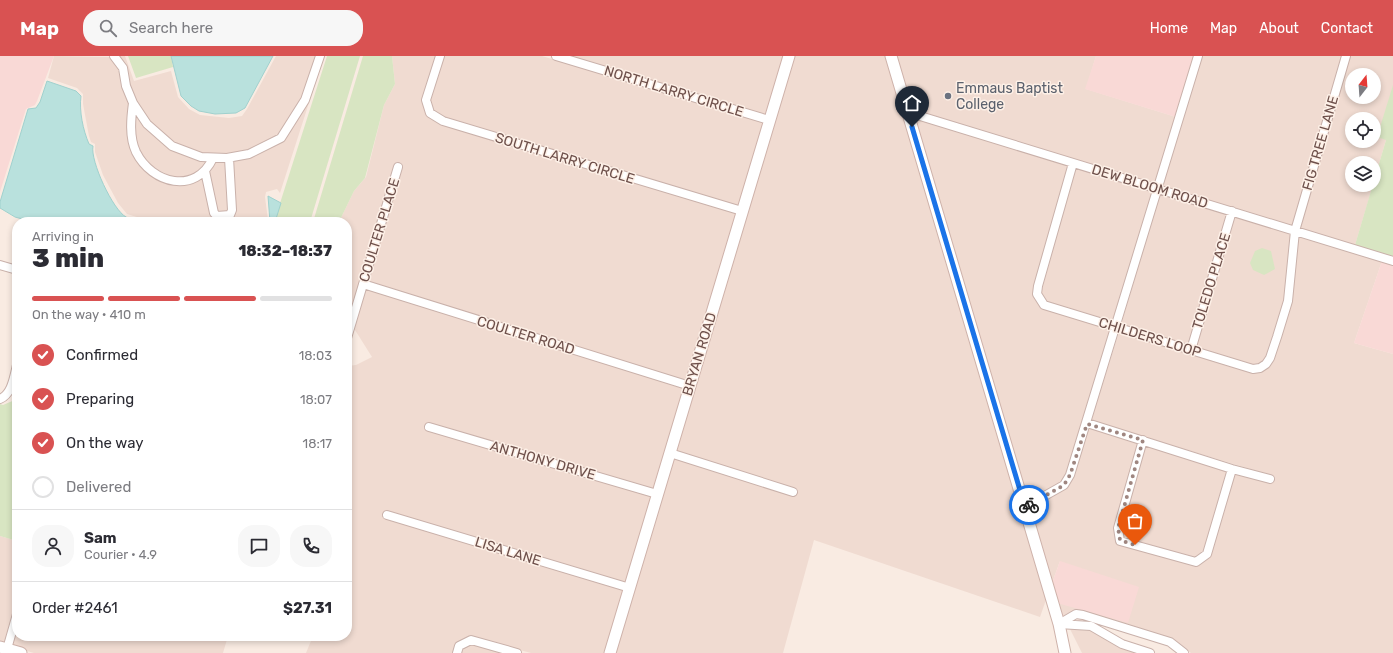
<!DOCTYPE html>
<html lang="en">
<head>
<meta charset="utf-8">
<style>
	body { margin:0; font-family:Rubik,sans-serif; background:#f7f7f7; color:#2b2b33; height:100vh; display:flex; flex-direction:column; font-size:15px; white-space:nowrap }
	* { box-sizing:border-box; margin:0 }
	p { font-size:13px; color:#7c7c81 }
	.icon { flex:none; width:22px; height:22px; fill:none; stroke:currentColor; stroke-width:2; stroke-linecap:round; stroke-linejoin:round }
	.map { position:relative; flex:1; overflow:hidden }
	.panel { position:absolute; left:12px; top:161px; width:340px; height:424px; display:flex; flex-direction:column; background:#fff; border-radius:16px; box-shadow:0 2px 6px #0003 }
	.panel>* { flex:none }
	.needle { width:26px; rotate:17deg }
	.fabs { position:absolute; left:1345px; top:12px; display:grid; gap:8px }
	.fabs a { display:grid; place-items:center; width:36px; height:36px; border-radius:50%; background:#fff; box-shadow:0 2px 6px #0003; font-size:20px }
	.pin { position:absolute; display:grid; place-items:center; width:34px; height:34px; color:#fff; margin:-41px -17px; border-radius:50% 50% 50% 0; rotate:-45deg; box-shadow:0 0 4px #0007 }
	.pin .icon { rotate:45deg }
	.courier { position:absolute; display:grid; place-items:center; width:40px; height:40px; margin:-20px; border:3px solid #1a73e8; border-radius:50%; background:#fff; color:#222; box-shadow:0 1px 5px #0007 }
	.head em { font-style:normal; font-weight:800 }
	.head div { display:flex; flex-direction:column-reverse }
	.head { display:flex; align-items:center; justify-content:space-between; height:68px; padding:0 20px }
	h1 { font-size:26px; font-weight:800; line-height:30px }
	.bar { display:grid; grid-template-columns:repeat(4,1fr); gap:6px 4px; align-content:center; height:48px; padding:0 20px }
	.bar i { height:5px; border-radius:3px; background:#e1e1e2 }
	.bar .on { background:#d95252 }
	.bar p { grid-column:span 4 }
	.line { display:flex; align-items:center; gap:10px; padding:0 20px; border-top:1px solid #e1e1e2 }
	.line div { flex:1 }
	.round { display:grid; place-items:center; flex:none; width:42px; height:42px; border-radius:16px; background:#f7f7f7 }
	ol { padding:0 20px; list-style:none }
	li { display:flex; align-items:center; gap:12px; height:44px }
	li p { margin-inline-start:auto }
	li .icon { padding:4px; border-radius:50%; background:#d95252; color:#fff; stroke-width:4 }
	li:last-child { color:#7c7c81 }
	li i { width:22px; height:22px; border:2px solid #e1e1e2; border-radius:50% }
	header { display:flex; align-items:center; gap:24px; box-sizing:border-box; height:56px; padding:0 20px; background:#d95252; color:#fff }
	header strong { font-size:19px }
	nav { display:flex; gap:22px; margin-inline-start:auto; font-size:14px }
	.search { width:280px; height:36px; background:#f7f7f7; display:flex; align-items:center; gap:10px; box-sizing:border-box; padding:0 14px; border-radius:16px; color:#7c7c81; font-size:15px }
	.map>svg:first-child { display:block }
</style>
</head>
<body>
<header>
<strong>Map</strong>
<div class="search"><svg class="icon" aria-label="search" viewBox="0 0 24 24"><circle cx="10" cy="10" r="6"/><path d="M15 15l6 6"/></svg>Search here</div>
<nav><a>Home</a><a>Map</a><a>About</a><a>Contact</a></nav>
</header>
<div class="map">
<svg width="1393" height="597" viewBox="0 0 1393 597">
	<rect width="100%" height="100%" fill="#f9ebe2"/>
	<path fill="#f0dbd1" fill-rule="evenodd" d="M54,0L111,1L120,14L129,48L128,77L158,123L171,129H187L203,121L210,158L217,164L230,162L233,105L282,85L324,0L280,137L277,133L266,136L265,141L268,164L262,166H153L127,158L118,147L103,119L95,96V88L91,86L89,80L83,48V38L77,32L48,22Z
		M119,0H125L134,25L171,15L178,41L189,53L200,59L229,62L242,60L247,53L276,0H316L302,42L279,79L249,94L227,98H202L173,87L150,65L135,43Z
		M392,0H436L427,58L738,157L688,325L367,225L402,109L396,107L347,270V166H339L354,135L366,121L384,49L395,28Z
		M443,0H542L765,67L740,150L444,61L433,54L430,44Z
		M569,0H786L767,59Z
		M793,0H888L1047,541L1040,561L814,484L783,597H613L672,401L795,441L798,434L674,394Z
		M895,0H1096L1086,33L1176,61L1156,128L910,53Z
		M1201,0H1342L1293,170L1162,130Z
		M1349,0H1393V60L1374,125V107H1352V129H1373L1355,189L1299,172ZM1352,19H1374V41H1352ZM1352,63H1374V85H1352Z
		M135,56L145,70L169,93L200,105H208L196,118L186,122L173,121L154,112L138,93L135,75Z
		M912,62L1069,109L1034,240L1043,253L1112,274L1067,418L1062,426L1027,446Z
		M215,106H226L228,155H217L209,116Z
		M1075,111L1153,135L1114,267L1046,246L1041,237Z
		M1160,137L1228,158L1188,290L1121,269Z
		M1234,160L1291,178L1284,244L1268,301L1259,308L1253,309L1195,292Z
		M1298,180L1382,205L1354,287L1393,298V597H1191L1171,583L1084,555L1076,554L1061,563L1057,547L1060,505L1051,530L1029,453L1074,420L1089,372L1138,387L1117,485L1195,509L1208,501L1234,417L1272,427L1274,420L1091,365L1119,276L1260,316L1291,246Z
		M365,232L686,332L655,433L427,367L425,374L653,440L627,527L385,455L383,461L625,534L606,597H531L472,581L453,597H306L313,580H347V310L356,309L372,301L355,274H353Z
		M1145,389L1227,416L1204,496L1196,502L1123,481L1121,472Z
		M0,480L17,485V580H228L223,597H34L0,587Z
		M1070,573L1093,575L1120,592L1138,597H1082Z
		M471,588L502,597H460L462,592Z"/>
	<path fill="#f9d9d6" d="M0,0H54L37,45L35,49L26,53L0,136Z
		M1096,0H1194L1176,61L1085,33Z
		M1382,205L1393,209V298L1354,287Z
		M1060,505L1139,531L1128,567L1057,547L1051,530Z"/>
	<path fill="#d8e5c2" d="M128,0H171L173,11L136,22Z
		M327,0H360L310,166H274Z
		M363,0H392L395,28L384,49L365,122L354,135L339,166H313Z
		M1393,29V201L1355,189L1386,84L1377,81Z
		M1262,192L1271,195L1275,213L1264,219L1253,214L1250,207L1255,195Z
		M17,343V485L0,480V348L3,349Z"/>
	<path fill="#b9e1dd" stroke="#a0d1ce" d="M171,0H273L245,52L236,57L215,58L199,55L191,50L181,40Z
		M47,25L76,35L81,40C79,55 83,74 89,88L93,90C90,105 113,154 126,161C130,164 136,165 141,166H33L15,161L0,152V146L28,53L36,52L40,46Z
		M268,140L281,147L275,166H270Z"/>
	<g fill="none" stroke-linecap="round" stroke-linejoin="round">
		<g stroke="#c9b1aa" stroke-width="10">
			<path id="street" d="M114,0L123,12L126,30L133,47L147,68L172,90L201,101L227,102L249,98L281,82L305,44L320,0
				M440,0L426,44L430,57L443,65L742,155
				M556,0L769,64
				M133,47C131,62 129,81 136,96C152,128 196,139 213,102
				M907,56L1393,205
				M1073,107L1038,230L1037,238L1044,249L1253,313L1260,312L1266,308L1270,302L1277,281L1288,245L1295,175L1346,0
				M205,115L214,157L217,160L230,159L232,154L229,102
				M0,209L17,214
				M363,228L690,330
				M347,282L398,111
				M1191,294L1232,155
				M0,343C12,338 14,321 17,309
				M1087,367L1232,413L1270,423
				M429,371L657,438
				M1143,384L1118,472L1120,485L1196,506L1207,498L1232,413
				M670,397L793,436
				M1025,451L1064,429L1070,419L1198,0
				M387,459L630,532
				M1059,568L1076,558L1083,559L1170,586L1184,597
				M1059,568L1091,570L1122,588L1150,597
				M7,593L17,558
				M457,597L459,590L471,584L517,597"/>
		</g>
		<g stroke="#ceb2aa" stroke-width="13">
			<path id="secondary" d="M891,0L1059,568L1065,597
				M0,591L21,597
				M610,597L789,0"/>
		</g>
		<use href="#street" stroke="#fff" stroke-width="8"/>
		<use href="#secondary" stroke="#fff" stroke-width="11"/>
	</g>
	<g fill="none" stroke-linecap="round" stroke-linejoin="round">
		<path stroke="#9f8680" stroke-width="4" stroke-dasharray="0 7.2" d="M1029,449L1064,429L1070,419L1087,368L1143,384L1118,472L1120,484L1135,489"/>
		<path stroke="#1a73e8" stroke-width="5" d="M912,71L1025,451L1029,449"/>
	</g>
	<circle fill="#6b7280" stroke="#fdf0e7" stroke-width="1.5" cx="948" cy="40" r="4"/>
	<g text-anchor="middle" stroke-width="3" stroke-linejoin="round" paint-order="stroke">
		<g font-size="14" fill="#5b616d" stroke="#fdf0e7" text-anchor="start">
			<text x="956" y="37">Emmaus Baptist<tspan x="956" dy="16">College</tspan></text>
		</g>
		<g font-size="14" fill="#6e504b" stroke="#fdf0e7">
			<text transform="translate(674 35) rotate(17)" y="5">NORTH LARRY CIRCLE</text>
			<text transform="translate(1320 87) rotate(-74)" y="5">FIG TREE LANE</text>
			<text transform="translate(565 102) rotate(17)" y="5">SOUTH LARRY CIRCLE</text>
			<text transform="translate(1150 130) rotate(17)" y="5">DEW BLOOM ROAD</text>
			<text transform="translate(379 174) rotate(-73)" y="5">COULTER PLACE</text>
			<text transform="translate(1211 225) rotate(-73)" y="5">TOLEDO PLACE</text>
			<text transform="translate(526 279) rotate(17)" y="5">COULTER ROAD</text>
			<text transform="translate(1150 281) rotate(17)" y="5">CHILDERS LOOP</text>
			<text transform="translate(699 298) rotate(-73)" y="5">BRYAN ROAD</text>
			<text transform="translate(543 404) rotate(16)" y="5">ANTHONY DRIVE</text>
			<text transform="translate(508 495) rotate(17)" y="5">LISA LANE</text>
		</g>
	</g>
</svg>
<div class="fabs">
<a><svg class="needle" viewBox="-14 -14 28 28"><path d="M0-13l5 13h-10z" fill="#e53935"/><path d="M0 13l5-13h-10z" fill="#7c7c81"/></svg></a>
<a><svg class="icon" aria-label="locate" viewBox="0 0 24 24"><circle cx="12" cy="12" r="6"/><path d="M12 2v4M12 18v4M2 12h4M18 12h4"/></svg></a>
<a><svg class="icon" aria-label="layers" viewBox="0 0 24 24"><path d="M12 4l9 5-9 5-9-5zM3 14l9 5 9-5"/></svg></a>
</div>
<div class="pin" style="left:1135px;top:489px;background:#ea580c"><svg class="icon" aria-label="bag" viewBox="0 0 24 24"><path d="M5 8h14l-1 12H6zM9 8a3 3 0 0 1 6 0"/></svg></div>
<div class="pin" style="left:912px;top:71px;background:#1f2937"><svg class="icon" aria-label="home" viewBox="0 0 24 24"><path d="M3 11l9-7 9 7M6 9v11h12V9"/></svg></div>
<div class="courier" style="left:1029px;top:449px"><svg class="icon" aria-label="bike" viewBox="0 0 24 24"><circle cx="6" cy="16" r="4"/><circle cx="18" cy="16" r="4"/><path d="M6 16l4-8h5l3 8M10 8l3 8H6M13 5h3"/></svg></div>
<section class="panel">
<div class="head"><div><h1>3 min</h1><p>Arriving in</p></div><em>18:32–18:37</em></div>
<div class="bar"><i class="on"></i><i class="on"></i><i class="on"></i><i></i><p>On the way · 410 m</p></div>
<ol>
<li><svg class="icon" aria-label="check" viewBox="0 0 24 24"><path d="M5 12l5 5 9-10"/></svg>Confirmed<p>18:03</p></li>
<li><svg class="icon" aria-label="check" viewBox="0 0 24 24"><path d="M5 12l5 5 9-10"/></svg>Preparing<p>18:07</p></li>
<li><svg class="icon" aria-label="check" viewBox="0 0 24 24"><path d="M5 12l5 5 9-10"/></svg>On the way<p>18:17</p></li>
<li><i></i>Delivered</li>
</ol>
<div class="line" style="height:72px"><a class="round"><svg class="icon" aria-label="person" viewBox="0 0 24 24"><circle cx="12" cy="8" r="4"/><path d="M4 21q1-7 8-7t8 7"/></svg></a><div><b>Sam</b><p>Courier · 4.9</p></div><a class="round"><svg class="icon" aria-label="chat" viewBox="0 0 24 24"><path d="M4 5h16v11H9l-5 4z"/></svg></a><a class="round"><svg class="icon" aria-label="phone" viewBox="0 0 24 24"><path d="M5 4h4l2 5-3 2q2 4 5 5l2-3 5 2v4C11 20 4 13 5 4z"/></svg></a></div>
<div class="line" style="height:52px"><div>Order #2461</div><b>$27.31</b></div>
</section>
</div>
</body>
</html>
